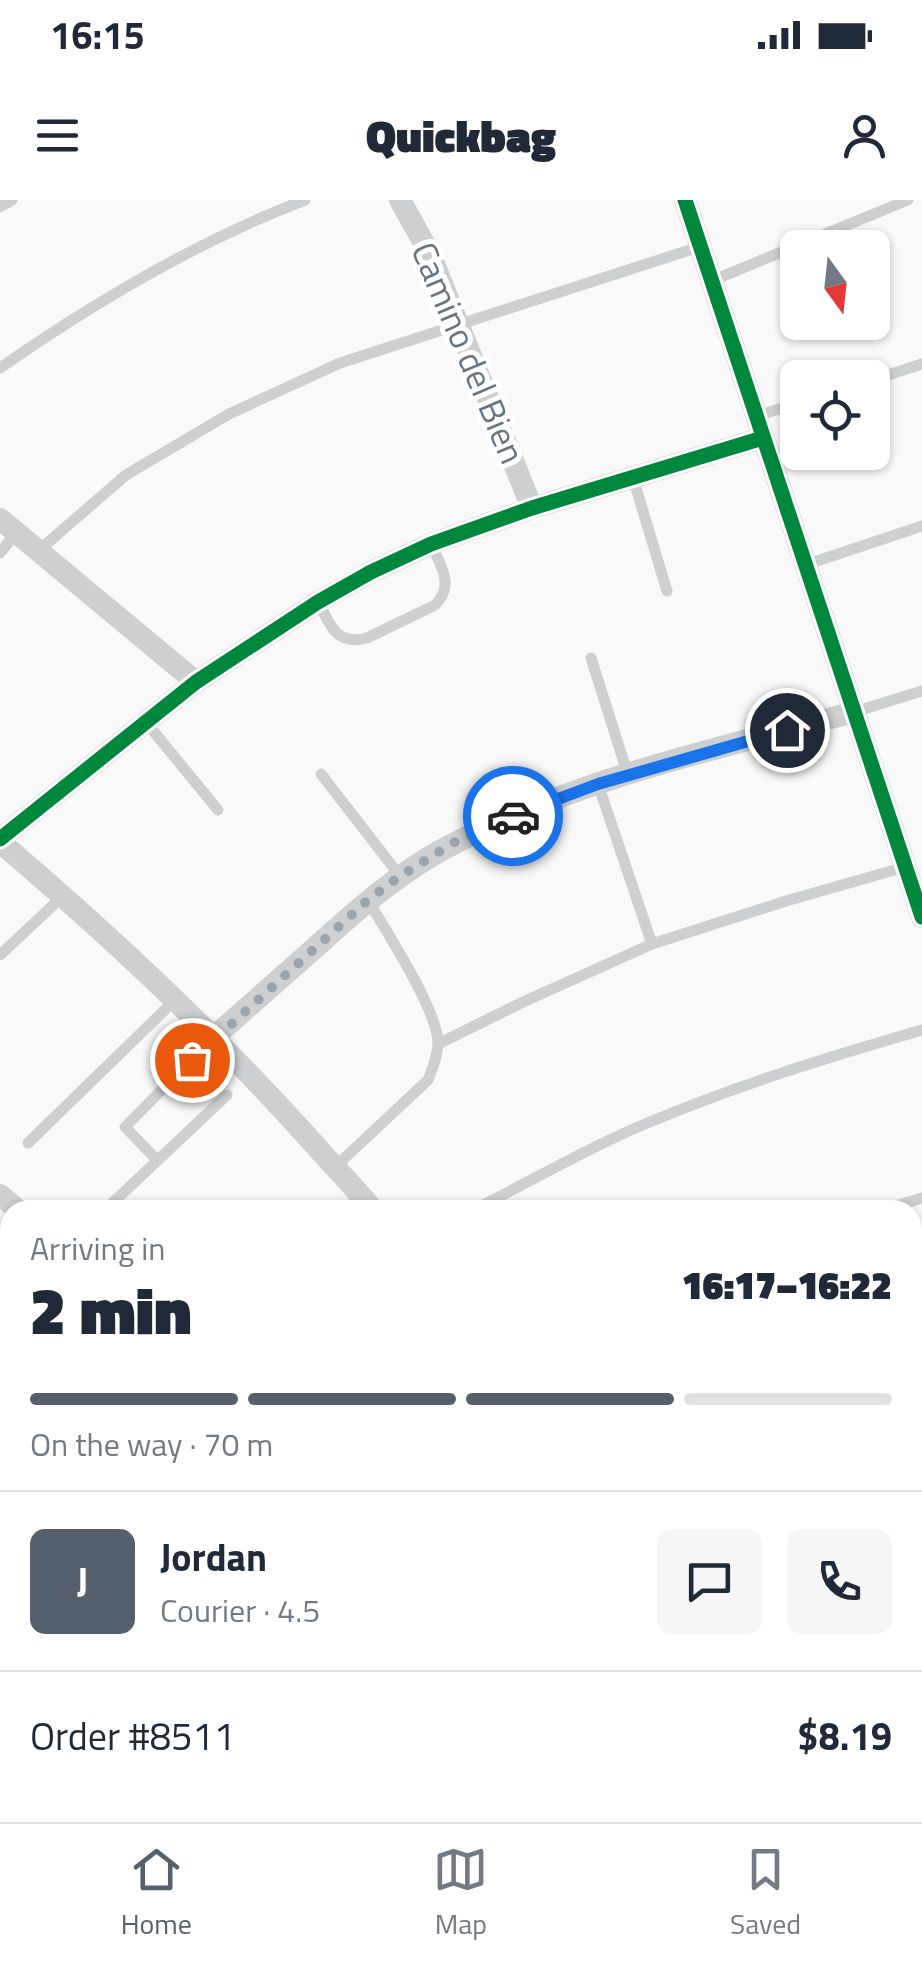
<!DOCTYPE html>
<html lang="en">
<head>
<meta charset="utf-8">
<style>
	body { margin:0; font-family:"Titillium Web",sans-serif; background:#f6f6f7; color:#1f2937; height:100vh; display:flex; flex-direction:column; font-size:38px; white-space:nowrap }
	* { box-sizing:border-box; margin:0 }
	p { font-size:32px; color:#747a83 }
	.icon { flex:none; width:55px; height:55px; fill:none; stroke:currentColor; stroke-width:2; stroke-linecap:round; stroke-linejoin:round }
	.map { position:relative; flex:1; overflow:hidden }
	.drawer { position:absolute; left:0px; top:1000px; width:922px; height:622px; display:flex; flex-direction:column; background:#fff; border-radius:30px 30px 0 0; box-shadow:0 2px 8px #0004 }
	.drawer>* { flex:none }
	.needle { width:65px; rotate:165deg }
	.buttons { position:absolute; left:780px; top:30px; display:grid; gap:20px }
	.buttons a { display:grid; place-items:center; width:110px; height:110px; border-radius:15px; background:#fff; box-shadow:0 2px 8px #0004; font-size:50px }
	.pin { position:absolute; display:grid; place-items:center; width:85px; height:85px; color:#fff; margin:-42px; border:5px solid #fff; border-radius:50%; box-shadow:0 2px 10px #0007 }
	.courier { position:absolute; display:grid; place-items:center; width:100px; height:100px; margin:-50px; border:8px solid #1a73e8; border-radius:50%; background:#fff; color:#222; box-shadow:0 2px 12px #0007 }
	.summary em { font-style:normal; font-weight:800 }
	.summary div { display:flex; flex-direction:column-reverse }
	.summary { display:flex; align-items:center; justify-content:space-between; height:170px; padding:0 30px }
	h1 { font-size:65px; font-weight:800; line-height:75px }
	.bar { display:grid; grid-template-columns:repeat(4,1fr); gap:15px 10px; align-content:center; height:120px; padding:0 30px }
	.bar i { height:12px; border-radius:8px; background:#e0e1e3 }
	.bar .on { background:#56606c }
	.bar p { grid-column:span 4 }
	.line { display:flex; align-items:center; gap:25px; padding:0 30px; border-top:2px solid #e0e1e3 }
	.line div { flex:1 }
	.round { display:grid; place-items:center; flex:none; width:105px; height:105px; border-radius:15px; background:#f6f6f7 }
	.status { display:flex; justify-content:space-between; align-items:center; height:70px; padding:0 50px; background:#fff; direction:ltr }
	.status svg { height:28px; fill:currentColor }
	header { display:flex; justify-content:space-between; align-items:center; height:130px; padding:0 30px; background:#fff; font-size:45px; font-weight:800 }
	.menu { display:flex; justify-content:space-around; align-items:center; height:140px; border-top:2px solid #e0e1e3; background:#fff; font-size:28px; color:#747a83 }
	.menu a { display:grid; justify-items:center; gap:5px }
	.menu .on { color:#56606c }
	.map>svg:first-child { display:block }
</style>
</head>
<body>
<div class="status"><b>16:15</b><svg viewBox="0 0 49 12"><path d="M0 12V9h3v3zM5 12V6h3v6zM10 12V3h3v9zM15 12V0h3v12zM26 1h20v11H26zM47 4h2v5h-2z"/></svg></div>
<header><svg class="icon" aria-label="menu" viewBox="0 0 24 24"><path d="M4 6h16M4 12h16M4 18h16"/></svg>Quickbag<svg class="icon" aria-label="person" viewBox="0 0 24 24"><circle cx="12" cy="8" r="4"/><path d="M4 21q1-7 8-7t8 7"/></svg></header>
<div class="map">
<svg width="922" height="1622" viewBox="0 0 922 1622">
	<rect width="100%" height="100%" fill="#f9f9f9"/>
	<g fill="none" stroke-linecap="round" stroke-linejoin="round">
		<g stroke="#d5d6d7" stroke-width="32">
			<path id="secondary" d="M0,1190H10
				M354,1612L359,1622"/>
		</g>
		<path stroke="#cecfd0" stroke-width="11" d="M0,7L12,0
			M711,81L908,0
			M0,168C95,102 197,41 305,0
			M872,180L922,164
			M756,216L798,203
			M633,278L667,391
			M37,352L126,275L229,214L340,163L699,47
			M0,353L15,334
			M805,365L922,326
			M318,402C331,425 335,446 367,438L435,405C455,386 441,366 431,344
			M591,458L628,575
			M854,512L922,491
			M145,521L218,610
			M321,574L400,676
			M598,584L652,744
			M0,755L63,696
			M438,844L523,802L652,744L786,701L905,667
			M28,943L175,800
			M157,960L125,927L214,837
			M335,967L428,880C433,868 438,855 438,842C436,807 387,733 368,700
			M105,1010L227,895
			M346,1010L361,994
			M473,1010C530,982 587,948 645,924C735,886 828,857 922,830
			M882,1010L922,998
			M912,1174L922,1171
			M915,1339L922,1358
			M912,1445L922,1441
			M566,1622H578
			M909,1622L922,1615"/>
		<path stroke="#cecfd0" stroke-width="22" d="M400,0L430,54L532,308
			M685,0L922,717
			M0,319L196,482
			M0,639L196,482L318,402L371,372L431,344L532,308L763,238
			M0,642C114,739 223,841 322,953C339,972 357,990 373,1010
			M214,837C248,807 283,776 317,746C360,707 404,668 457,642C580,578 720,548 854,512
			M0,995L18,1010
			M0,1111V1172
			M0,1378L10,1380
			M912,1397L922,1394
			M0,1588L10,1586
			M720,1612L725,1622
			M438,1622L456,1612"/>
		<use href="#secondary" stroke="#e1e2e2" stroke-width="30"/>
		<g stroke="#fff" stroke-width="21">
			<path id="cycleway" d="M685,0L922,717
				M0,639L196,482L318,402L371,372L431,344L532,308L763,238"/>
		</g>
		<use href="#cycleway" stroke="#00873e" stroke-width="15"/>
	</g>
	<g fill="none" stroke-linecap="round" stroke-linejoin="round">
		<path stroke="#99a4ac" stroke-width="10" stroke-dasharray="0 18" d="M192,860L368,700L400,676L455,642L513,616"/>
		<path stroke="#1a73e8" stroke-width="12" d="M513,616L598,584L787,530"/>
	</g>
	<g text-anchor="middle" stroke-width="10" stroke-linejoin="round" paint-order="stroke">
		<g font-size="35" fill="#657683" stroke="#fff">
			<text transform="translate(468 153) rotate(67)" y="12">Camino del Bien</text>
		</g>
	</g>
</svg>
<div class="buttons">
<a><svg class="needle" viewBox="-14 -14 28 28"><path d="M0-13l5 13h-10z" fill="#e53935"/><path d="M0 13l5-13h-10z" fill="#747a83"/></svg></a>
<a><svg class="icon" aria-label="locate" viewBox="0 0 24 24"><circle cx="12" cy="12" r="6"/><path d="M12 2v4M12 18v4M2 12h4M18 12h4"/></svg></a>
</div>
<div class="pin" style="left:192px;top:860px;background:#ea580c"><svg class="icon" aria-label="bag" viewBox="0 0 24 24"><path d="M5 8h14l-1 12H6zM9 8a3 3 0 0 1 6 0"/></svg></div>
<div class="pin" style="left:787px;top:530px;background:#1f2937"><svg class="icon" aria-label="home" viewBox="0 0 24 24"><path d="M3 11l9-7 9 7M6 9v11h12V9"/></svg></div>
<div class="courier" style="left:513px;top:616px"><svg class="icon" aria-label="car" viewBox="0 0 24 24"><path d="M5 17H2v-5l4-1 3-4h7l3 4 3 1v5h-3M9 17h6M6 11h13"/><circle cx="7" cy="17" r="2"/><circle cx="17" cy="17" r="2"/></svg></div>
<section class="drawer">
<div class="summary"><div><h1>2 min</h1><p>Arriving in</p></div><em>16:17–16:22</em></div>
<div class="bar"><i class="on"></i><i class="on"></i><i class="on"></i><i></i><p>On the way · 70 m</p></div>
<div class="line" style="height:180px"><b class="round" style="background:#56606c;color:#fff">J</b><div><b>Jordan</b><p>Courier · 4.5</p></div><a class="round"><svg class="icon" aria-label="chat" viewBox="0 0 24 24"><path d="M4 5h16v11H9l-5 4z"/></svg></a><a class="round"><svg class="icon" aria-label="phone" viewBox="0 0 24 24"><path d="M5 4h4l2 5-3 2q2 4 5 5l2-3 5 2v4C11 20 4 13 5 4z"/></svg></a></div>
<div class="line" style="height:130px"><div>Order #8511</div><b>$8.19</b></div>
</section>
</div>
<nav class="menu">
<a class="on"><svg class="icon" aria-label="home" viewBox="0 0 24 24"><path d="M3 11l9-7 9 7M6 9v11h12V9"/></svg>Home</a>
<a><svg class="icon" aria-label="map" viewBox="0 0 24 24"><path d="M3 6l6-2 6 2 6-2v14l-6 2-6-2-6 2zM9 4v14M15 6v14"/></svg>Map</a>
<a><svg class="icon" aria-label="saved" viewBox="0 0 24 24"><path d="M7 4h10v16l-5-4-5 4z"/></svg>Saved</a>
</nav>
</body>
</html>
